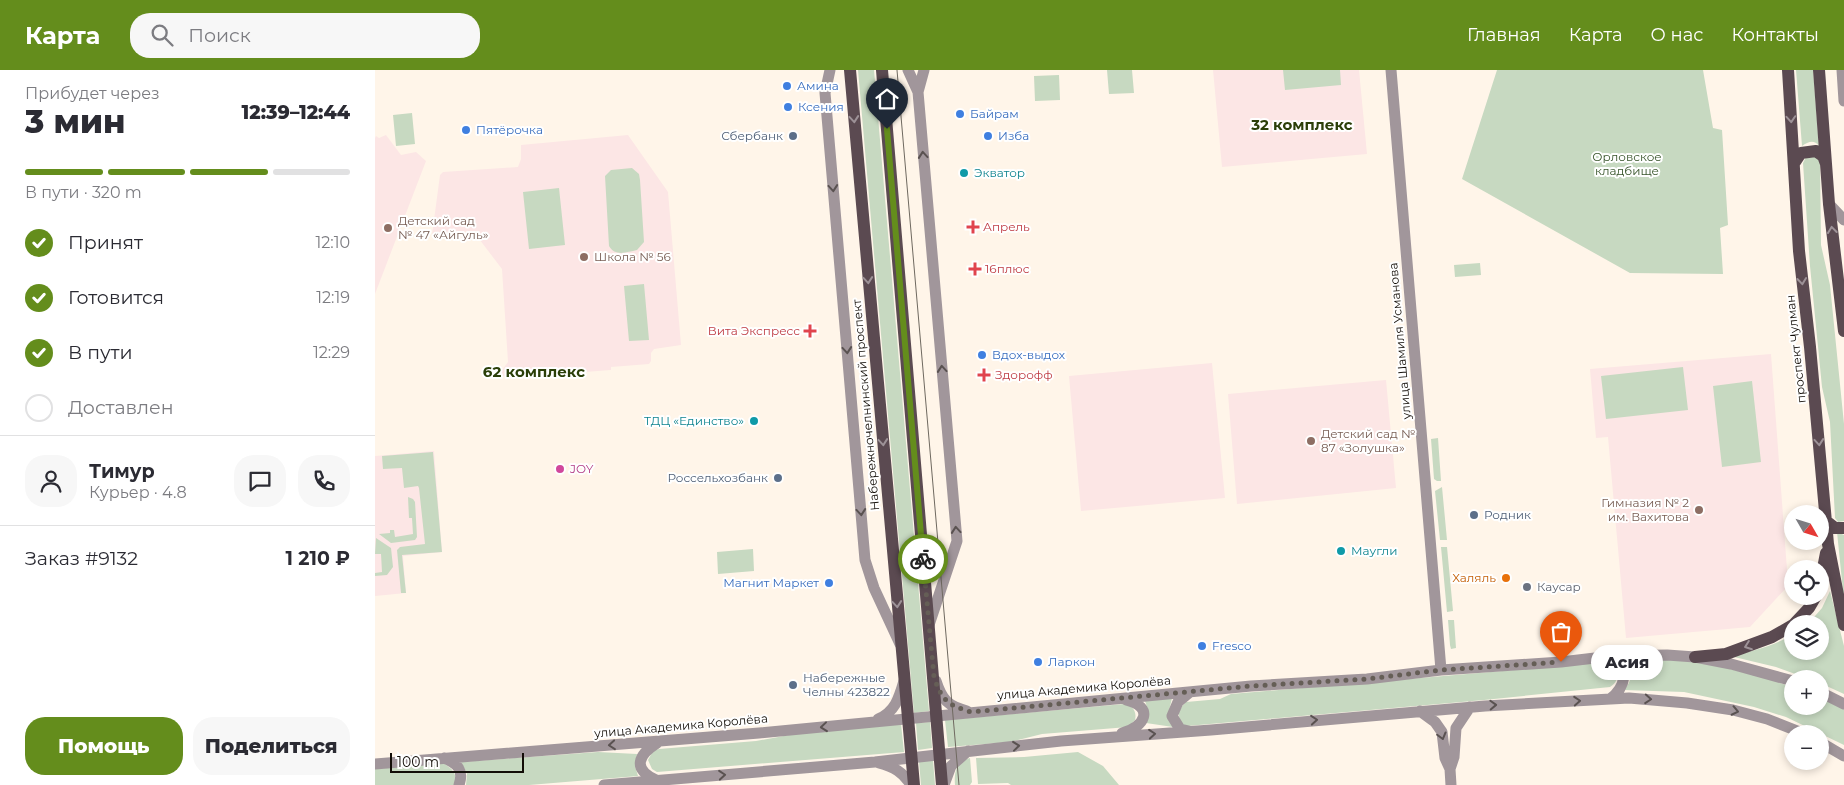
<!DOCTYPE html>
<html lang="ru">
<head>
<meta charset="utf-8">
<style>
	body { margin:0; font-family:Montserrat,sans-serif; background:#f7f7f7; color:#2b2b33; height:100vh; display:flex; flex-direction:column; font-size:19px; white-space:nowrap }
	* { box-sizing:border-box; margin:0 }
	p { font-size:16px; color:#7c7c81 }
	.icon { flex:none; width:28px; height:28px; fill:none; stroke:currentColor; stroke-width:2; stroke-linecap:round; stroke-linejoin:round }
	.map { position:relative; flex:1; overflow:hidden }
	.drawer { display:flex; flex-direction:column; background:#fff; width:375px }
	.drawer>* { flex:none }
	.needle { width:32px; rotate:129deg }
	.buttons { position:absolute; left:1409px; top:435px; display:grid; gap:10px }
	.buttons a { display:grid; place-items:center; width:45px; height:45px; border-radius:50%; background:#fff; box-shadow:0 2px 8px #0003; font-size:25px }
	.scale { position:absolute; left:15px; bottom:12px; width:134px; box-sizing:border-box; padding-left:5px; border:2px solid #120d07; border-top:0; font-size:14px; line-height:18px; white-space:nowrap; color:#120d07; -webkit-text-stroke:4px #fff; paint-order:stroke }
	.pin { position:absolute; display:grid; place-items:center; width:42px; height:42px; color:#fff; margin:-51px -21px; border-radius:50% 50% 50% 0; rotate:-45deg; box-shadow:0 0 5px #0007 }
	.pin .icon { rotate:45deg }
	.courier { position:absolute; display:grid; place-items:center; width:50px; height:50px; margin:-25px; border:4px solid #648d1c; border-radius:50%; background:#fff; color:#222; box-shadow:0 1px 6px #0007 }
	.bubble { position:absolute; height:35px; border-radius:18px; background:#fff; box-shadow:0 2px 8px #0003; font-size:16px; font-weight:800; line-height:35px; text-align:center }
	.overview em { font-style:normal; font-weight:800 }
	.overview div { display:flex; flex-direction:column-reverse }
	.overview { display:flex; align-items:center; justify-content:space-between; height:85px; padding:0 25px }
	h1 { font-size:32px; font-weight:800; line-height:38px }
	.bar { display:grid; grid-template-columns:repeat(4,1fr); gap:8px 5px; align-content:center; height:60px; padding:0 25px }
	.bar i { height:6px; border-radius:4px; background:#e1e1e2 }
	.bar .active { background:#648d1c }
	.bar p { grid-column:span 4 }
	.line { display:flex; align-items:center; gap:12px; padding:0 25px; border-top:1px solid #e1e1e2 }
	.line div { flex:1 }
	.round { display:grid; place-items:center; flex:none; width:52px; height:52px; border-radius:20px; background:#f7f7f7 }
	ol { padding:0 25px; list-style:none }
	li { display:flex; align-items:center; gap:15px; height:55px }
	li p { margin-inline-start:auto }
	li .icon { padding:5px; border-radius:50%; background:#648d1c; color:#fff; stroke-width:4 }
	li:last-child { color:#7c7c81 }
	li i { width:28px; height:28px; border:2px solid #e1e1e2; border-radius:50% }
	.primary-button { display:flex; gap:10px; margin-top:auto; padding:10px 25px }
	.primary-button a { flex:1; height:58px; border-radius:20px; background:#648d1c; color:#fff; font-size:20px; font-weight:800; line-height:58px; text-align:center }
	.primary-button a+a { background:#f7f7f7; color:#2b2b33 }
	header { display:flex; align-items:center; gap:30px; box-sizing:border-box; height:70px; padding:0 25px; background:#648d1c; color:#fff }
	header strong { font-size:24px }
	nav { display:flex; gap:28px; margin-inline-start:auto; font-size:18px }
	.search { width:350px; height:45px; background:#f7f7f7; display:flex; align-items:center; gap:12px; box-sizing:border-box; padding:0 18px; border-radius:20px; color:#7c7c81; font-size:19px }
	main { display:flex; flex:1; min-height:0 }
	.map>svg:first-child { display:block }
</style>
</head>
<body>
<header>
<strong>Карта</strong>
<div class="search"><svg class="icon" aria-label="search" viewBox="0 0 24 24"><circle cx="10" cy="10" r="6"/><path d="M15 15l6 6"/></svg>Поиск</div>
<nav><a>Главная</a><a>Карта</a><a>О нас</a><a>Контакты</a></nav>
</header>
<main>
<section class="drawer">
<div class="overview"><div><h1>3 мин</h1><p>Прибудет через</p></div><em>12:39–12:44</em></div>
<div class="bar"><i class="active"></i><i class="active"></i><i class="active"></i><i></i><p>В пути · 320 m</p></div>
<ol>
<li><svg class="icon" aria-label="check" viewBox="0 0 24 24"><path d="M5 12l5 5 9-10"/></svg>Принят<p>12:10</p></li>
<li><svg class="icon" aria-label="check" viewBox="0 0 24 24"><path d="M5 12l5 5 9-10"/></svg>Готовится<p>12:19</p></li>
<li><svg class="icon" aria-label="check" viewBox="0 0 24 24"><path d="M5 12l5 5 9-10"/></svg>В пути<p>12:29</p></li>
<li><i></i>Доставлен</li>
</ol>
<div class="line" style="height:90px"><a class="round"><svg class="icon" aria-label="person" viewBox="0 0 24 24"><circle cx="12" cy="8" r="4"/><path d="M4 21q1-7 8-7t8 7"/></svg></a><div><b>Тимур</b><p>Курьер · 4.8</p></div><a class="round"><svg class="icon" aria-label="chat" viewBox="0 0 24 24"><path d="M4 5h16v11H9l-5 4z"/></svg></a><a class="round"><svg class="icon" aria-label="phone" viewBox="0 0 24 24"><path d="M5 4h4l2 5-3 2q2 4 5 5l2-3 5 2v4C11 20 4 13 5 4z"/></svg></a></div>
<div class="line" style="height:65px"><div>Заказ #9132</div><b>1 210 ₽</b></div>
<div class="primary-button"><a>Помощь</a><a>Поделиться</a></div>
</section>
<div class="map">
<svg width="1469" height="715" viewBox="0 0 1469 715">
	<rect width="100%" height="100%" fill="#fff5e9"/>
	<path fill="#fce6e5" d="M838,0H984L992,84L847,97Z
		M11,65L26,85L41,82L51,91L0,224V68L1,66L4,68Z
		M253,65L293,122L306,275L279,279L276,283V291L274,294L236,297V300L131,308L127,305V300L133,292L127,199L98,161L57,165L65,105L68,102L143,97L146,89V75Z
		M1396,284L1413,513L1412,517L1375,557L1251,568L1233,367L1221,368L1215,299Z
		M837,293L850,428L706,441L694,306Z
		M1011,310L1021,418L862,434L853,324Z
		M59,381L67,482L28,486L31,523L0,526V386Z"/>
	<path fill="#c7d9c1" d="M483,0H499L554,641L539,643Z
		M732,0H757L759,23L734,24Z
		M908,0H965L966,15L910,20Z
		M1122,0H1328L1338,58L1347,60L1353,155L1345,158L1348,204L1255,203L1087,109Z
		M1421,0H1438L1444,76C1439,69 1433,72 1427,76Z
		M684,5L685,30L660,31L659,6Z
		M37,43L40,74L21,76L18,45Z
		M1439,86L1445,90L1446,175L1455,215L1469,354V451L1463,452L1460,448L1455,352L1447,317L1435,196L1428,93L1431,87Z
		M257,98L264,104L265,110L269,172L262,180C252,182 240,187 234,176L230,106L236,100Z
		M184,118L190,175L154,179L148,122Z
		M1105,193L1106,205L1080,207L1079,195Z
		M269,214L274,270L254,271L249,216Z
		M1308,297L1313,340L1231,349L1226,306Z
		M1377,311L1386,392L1347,397L1338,316Z
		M1063,368L1066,411H1062L1059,409L1056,369Z
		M58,382L67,482L27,485L31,523H26L22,480L25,477L50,474L44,418L43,416L29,418L27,398L8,399L7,386Z
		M1067,417L1072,470H1065L1060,421Z
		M33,427L38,429L40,432L42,467L40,470L16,473L4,464L15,463V460H19L20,467L38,464L37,448H34Z
		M1462,462L1469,465V527L1468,521Z
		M1,468L16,478L18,497L12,505L0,506V503L7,502L6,484H0Z
		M1066,477H1072L1078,541L1072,542Z
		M378,479L379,501L343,504L342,482Z
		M1455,521L1469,576V624L1445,613V609H1434L1401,597L1355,586C1378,581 1398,576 1417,565L1418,581H1445V554H1433L1447,538Z
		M1073,550H1079L1081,578L1076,579L1075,575Z
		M1317,589L1394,609L1417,617L1418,636H1445V628L1469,639V675L1411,647L1379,637L1309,622L1248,620C1259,612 1256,599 1249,590Z
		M1232,592L1240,597C1244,605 1243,612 1235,617L1109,630L812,656L807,655C802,644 803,640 811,632L845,629L856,624Z
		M797,628L793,645L798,657L771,653L774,643L770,631Z
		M749,634C758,635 762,642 760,650L753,657L667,664L635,672L573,677L570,650Z
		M555,652L557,678L543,680L541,653Z
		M526,654L529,682L282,702L277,699L273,690L278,681L284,679L381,671L425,663Z
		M223,682L262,684L260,696L263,706L154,715H91L92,704L86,692Z
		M703,682L728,696L744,715H636L633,713L603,714L601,688L649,687Z
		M595,688L597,712L595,715H580C579,703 581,691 595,688Z
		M558,690L560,715H546L544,691Z
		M68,693C78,699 83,704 79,715H0V699Z"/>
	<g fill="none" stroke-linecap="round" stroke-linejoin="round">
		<path stroke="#a1969b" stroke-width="11" d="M455,0L450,23L490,490L499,518L525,574
			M533,0L543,22L582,471L554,555
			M1016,0L1066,600
			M1467,0L1469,31
			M543,22L549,0
			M1454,134L1469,150
			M561,611C567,630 573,636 592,641
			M1445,622L1469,634
			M1235,629C1250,618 1256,597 1237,586
			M1045,641L1060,652L1067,662L1070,688L1075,699L1076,715
			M503,649C520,642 524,628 529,611
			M814,661L805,659L797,646L803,632L815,622
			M747,663C770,657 780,637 751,630
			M1445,672L1469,686
			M69,688C83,694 89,700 84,715
			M504,693C519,697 528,702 536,715
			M0,694L384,663L876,616L992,609L1066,600L1186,592L1237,586L1292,585L1320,587L1356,594L1418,611
			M1075,699L1079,687L1081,658L1095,637
			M281,710C257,699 263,685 282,673
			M229,715L500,692L686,671L836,660L1110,636L1254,628L1312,633L1358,640L1392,649L1430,664
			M569,715L576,696L593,681"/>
		<path stroke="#5b4a51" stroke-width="12" d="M475,0L539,715
			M507,0L567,715
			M1413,0L1424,181L1435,277L1453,474L1469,555
			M1444,0L1454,134L1469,261
			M1420,92L1426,83L1441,81L1448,86L1451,94
			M1451,451L1460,458H1469
			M1445,514L1451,483
			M1419,554L1434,538L1441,526
			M1320,587L1351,584L1397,567L1418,555"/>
		<path stroke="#6f6960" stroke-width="1" d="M522,0L584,715"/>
	</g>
	<defs><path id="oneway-chevron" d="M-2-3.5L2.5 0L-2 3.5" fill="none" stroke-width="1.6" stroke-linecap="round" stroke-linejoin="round" transform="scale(1.25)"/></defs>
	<g stroke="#9d9297">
		<use href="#oneway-chevron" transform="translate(479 49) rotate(85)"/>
		<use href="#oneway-chevron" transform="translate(1416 49) rotate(86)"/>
		<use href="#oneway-chevron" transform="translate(1457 160) rotate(-97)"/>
		<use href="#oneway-chevron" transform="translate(493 210) rotate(85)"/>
		<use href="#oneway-chevron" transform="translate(1427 211) rotate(84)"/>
		<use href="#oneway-chevron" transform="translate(508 372) rotate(85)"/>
		<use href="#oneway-chevron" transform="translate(1444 372) rotate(85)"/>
		<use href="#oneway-chevron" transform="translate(522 534) rotate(85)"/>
		<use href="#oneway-chevron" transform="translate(1373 576) rotate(160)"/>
	</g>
	<g stroke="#5a5251">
		<use href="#oneway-chevron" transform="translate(548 85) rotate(-95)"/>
		<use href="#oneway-chevron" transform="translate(458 118) rotate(85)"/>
		<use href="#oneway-chevron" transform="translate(472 280) rotate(85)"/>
		<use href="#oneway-chevron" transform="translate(567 299) rotate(-95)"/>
		<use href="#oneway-chevron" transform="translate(486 442) rotate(85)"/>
		<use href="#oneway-chevron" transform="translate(581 460) rotate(-95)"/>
		<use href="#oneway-chevron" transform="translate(1273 629) rotate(4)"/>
		<use href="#oneway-chevron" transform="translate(1202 631) rotate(-4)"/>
		<use href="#oneway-chevron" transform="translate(1118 635) rotate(-2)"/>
		<use href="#oneway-chevron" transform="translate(1360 641) rotate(12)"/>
		<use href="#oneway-chevron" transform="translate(939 650) rotate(-5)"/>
		<use href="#oneway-chevron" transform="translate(449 657) rotate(174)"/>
		<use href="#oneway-chevron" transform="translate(777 664) rotate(-5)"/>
		<use href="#oneway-chevron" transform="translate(1067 666) rotate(75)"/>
		<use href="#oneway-chevron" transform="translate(237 675) rotate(175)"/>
		<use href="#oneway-chevron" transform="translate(641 676) rotate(-6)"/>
		<use href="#oneway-chevron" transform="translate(347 705) rotate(-5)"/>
	</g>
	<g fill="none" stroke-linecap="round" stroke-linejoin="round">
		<path stroke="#655e56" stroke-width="5" stroke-dasharray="0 9" d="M548,489L559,607C567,631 573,635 596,642L876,616L992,609L1066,600L1186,592"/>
		<path stroke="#648d1c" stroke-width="6" d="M512,59L548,489"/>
	</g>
	<g fill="#3f7fe0" stroke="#fff" stroke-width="2">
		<circle cx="412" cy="16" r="5"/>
		<circle cx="413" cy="37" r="5"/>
		<circle cx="585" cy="44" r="5"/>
		<circle cx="91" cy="60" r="5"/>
		<circle cx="613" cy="66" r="5"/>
		<circle cx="607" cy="285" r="5"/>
		<circle cx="454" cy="513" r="5"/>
		<circle cx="827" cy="576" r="5"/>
		<circle cx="663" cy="592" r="5"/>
	</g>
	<g fill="#5c6f8a" stroke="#fff" stroke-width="2">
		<circle cx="418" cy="66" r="5"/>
		<circle cx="403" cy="408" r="5"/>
		<circle cx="1099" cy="445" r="5"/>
		<circle cx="418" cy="615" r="5"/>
	</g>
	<g fill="#0f9aa8" stroke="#fff" stroke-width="2">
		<circle cx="589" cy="103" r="5"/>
		<circle cx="379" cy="351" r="5"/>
		<circle cx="966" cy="481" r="5"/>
	</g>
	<g fill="#e0444e" stroke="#fff" stroke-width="2">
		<path d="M595.5 149.5h5v5h5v5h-5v5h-5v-5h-5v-5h5z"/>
		<path d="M597.5 191.5h5v5h5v5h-5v5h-5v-5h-5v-5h5z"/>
		<path d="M432.5 253.5h5v5h5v5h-5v5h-5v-5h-5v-5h5z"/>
		<path d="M606.5 297.5h5v5h5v5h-5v5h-5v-5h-5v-5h5z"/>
	</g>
	<g fill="#8d6e63" stroke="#fff" stroke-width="2">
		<circle cx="13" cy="158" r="5"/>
		<circle cx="209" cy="187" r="5"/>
		<circle cx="936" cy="371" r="5"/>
		<circle cx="1324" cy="440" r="5"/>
	</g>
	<circle fill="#d1479c" stroke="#fff" stroke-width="2" cx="185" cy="399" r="5"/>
	<circle fill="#e8710a" stroke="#fff" stroke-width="2" cx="1131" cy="508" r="5"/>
	<circle fill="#6b7280" stroke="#fff" stroke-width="2" cx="1152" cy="517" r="5"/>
	<g text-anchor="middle" stroke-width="4" stroke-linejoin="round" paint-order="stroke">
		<g font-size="12" fill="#366cbe" stroke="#fff" text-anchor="start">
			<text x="422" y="20">Амина</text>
			<text x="423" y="41">Ксения</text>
			<text x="595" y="48">Байрам</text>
			<text x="101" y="64">Пятёрочка</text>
			<text x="623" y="70">Изба</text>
			<text x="617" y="289">Вдох-выдох</text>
			<text x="444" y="517" text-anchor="end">Магнит Маркет</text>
			<text x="837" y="580">Fresco</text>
			<text x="673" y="596">Ларкон</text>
		</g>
		<g font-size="12" fill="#4e5e75" stroke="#fff" text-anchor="end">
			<text x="408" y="70">Сбербанк</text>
			<text x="393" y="412">Россельхозбанк</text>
			<text x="1109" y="449" text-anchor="start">Родник</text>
			<text x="428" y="612" text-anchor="start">Набережные<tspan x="428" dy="14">Челны 423822</tspan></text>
		</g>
		<g font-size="12" fill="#355228" stroke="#fff">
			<text x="1252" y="91">Орловское<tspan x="1252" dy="14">кладбище</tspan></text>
		</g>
		<g font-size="12" fill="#0d838f" stroke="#fff" text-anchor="start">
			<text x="599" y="107">Экватор</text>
			<text x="369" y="355" text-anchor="end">ТДЦ «Единство»</text>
			<text x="976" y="485">Маугли</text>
		</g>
		<g font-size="12" fill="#785e54" stroke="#fff" text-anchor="start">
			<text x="23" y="155">Детский сад<tspan x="23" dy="14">№ 47 «Айгуль»</tspan></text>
			<text x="219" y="191">Школа № 56</text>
			<text x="946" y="368">Детский сад №<tspan x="946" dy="14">87 «Золушка»</tspan></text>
			<text x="1314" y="437" text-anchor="end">Гимназия № 2<tspan x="1314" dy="14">им. Вахитова</tspan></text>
		</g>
		<g font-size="12" fill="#be3a42" stroke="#fff" text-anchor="start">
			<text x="608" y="161">Апрель</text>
			<text x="610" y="203">16плюс</text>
			<text x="425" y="265" text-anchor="end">Вита Экспресс</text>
			<text x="620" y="309">Здорофф</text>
		</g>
		<g font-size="12" fill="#120d07" stroke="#fff">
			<text transform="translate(1025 271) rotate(-95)" y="4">улица Шамиля Усманова</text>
			<text transform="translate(1421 279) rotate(-96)" y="4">проспект Чулман</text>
			<text transform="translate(491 335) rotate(-95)" y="4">Набережночелнинский проспект</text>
			<text transform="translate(709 618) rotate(-5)" y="4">улица Академика Королёва</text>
			<text transform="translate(306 656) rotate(-5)" y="4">улица Академика Королёва</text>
		</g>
		<g font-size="12" fill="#b23c85" stroke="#fff" text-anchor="start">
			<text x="195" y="403">JOY</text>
		</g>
		<g font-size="12" fill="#c56008" stroke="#fff" text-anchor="end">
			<text x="1121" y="512">Халяль</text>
		</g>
		<g font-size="12" fill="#5b616d" stroke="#fff" text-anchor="start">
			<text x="1162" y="521">Каусар</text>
		</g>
		<g font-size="15" font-weight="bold" fill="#2b3f09" stroke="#fff">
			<text x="927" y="60">32 комплекс</text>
			<text x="159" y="307">62 комплекс</text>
		</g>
	</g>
</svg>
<div class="buttons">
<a><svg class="needle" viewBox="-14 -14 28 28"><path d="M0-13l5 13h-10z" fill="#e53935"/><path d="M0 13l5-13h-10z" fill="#7c7c81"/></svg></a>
<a><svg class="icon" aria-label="locate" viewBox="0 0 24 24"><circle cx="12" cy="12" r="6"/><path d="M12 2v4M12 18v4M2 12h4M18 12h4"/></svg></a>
<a><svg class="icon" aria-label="layers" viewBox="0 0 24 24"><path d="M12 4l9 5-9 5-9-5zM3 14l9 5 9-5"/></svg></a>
<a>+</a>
<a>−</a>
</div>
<div class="scale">100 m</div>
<div class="pin" style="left:1186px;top:592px;background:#ea580c"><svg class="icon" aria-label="bag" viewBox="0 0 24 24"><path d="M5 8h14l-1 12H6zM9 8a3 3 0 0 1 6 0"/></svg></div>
<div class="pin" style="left:512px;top:59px;background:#1f2937"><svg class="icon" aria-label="home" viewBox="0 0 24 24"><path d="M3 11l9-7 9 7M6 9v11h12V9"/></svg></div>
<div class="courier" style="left:548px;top:489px"><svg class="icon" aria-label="bike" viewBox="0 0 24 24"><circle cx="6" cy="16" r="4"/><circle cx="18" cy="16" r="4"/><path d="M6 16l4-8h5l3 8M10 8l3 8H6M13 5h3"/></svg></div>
<div class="bubble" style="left:1216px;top:575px;width:72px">Асия</div>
</div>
</main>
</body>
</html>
